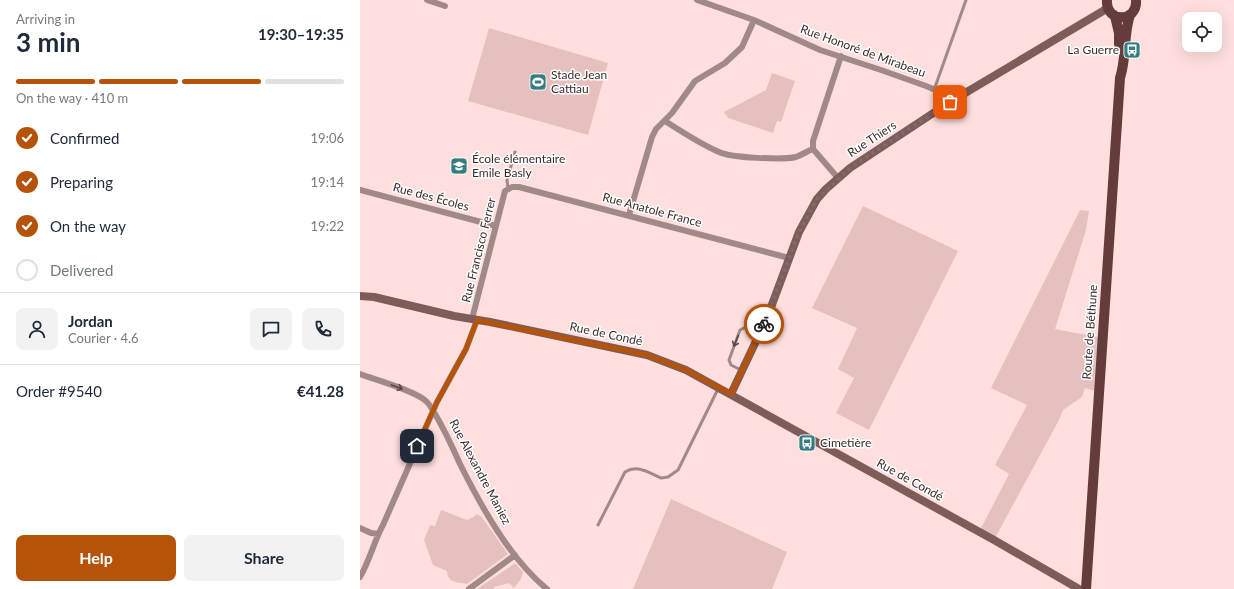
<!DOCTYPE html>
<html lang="en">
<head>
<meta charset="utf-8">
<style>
	body { margin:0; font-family:Lato,sans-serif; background:#f2f2f3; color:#1f2937; height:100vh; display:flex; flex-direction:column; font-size:15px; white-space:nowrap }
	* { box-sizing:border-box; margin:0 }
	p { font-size:13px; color:#747a83 }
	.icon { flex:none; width:22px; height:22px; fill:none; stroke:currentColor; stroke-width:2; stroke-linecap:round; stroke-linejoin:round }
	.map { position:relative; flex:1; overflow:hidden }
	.sheet { display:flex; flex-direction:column; background:#fff; width:360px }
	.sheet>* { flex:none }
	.fabs { position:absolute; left:822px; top:12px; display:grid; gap:8px }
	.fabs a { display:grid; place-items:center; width:40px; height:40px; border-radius:8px; background:#fff; box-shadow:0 4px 16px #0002; font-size:20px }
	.pin { position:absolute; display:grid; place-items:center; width:34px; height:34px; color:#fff; margin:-17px; border-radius:8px; box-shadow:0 2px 6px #0006 }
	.courier { position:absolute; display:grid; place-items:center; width:40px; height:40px; margin:-20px; border:3px solid #b45309; border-radius:50%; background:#fff; color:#222; box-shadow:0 1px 5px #0007 }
	.head em { font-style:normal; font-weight:700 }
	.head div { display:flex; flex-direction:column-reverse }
	.head { display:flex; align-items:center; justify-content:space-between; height:68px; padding:0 16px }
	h1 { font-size:26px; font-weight:700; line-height:30px }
	.bar { display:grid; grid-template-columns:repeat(4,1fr); gap:6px 4px; align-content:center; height:48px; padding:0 16px }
	.bar i { height:5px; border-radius:3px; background:#e0e1e3 }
	.bar .on { background:#b45309 }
	.bar p { grid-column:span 4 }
	.line { display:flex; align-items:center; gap:10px; padding:0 16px; border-top:1px solid #e0e1e3 }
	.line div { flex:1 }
	.round { display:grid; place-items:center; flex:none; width:42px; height:42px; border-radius:8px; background:#f2f2f3 }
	ol { padding:0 16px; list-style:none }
	li { display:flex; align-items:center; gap:12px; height:44px }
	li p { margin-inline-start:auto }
	li .icon { padding:4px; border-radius:50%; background:#b45309; color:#fff; stroke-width:4 }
	li:last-child { color:#747a83 }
	li i { width:22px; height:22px; border:2px solid #e0e1e3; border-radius:50% }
	.primary-button { display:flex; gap:8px; margin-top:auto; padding:8px 16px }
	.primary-button a { flex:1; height:46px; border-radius:8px; background:#b45309; color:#fff; font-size:16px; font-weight:700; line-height:46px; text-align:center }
	.primary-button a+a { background:#f2f2f3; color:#1f2937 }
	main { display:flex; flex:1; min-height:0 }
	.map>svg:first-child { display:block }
</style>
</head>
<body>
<main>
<section class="sheet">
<div class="head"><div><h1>3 min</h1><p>Arriving in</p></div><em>19:30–19:35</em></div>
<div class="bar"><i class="on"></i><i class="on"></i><i class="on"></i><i></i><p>On the way · 410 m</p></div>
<ol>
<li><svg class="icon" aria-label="check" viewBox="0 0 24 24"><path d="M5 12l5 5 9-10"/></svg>Confirmed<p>19:06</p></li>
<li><svg class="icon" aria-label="check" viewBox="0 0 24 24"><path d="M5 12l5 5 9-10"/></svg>Preparing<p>19:14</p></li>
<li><svg class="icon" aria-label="check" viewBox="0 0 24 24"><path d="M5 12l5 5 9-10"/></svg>On the way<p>19:22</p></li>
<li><i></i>Delivered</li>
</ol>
<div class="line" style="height:72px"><a class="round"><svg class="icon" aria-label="person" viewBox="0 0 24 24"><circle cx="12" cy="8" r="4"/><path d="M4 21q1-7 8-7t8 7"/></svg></a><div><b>Jordan</b><p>Courier · 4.6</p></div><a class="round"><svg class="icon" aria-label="chat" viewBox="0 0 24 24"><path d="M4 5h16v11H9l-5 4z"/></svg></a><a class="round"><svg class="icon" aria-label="phone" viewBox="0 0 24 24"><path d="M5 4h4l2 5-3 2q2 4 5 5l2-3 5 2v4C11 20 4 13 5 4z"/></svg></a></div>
<div class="line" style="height:52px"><div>Order #9540</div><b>€41.28</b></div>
<div class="primary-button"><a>Help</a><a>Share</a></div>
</section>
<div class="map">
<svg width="874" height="589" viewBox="0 0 874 589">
	<rect width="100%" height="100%" fill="#fedfdd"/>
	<path fill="#e6c0be" d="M129,28L248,63L228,135L108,101Z
		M412,73L435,81L421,122L417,121L413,133L368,118L364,112L406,90Z
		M503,206L598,251L509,430L476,413L494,378L478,369L497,328L452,308Z
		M720,210L729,211L726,230L695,329L743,338L739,392L725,388L722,397L703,410L699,420L634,540L619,532L649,474L635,465L667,405L631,388Z
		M311,499L427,552L412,589H273Z
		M81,510L107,520L115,516L116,514L121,516L148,554L107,584C98,582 87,583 87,571L73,565L64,540L70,525L75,526Z
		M154,564H156L163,572L161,579L154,588L149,583L134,587V589H117Z"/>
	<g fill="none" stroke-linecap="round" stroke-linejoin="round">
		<path stroke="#a18988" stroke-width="3" d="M574,90L606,0
			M148,188L147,180L155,152
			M381,370L371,365L369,360L380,330L390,325L403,323
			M238,525L265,472C278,464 289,473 301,478L308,477L318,470L358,389"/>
		<path stroke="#a18988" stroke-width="6" d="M67,0L85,6
			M337,0L394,20L460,50L521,70L566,86L583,93L590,102
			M305,121C322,132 340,144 359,152C371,158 423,160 436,157C442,155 447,151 453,149
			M478,178L453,149V141L481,56
			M0,190L136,226
			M269,215L292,137L296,129L312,113L335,81L365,63L382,47L394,20
			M112,319L145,191L152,187H159L429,258
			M0,374C16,380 57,391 67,402C70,405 72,409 74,412C84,429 92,446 100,464C121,506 150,559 187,589
			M0,528L11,533L18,534
			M0,577C10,560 14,541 23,525L77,402L106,349L117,320
			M109,589L155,555"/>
		<path stroke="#7e5c5a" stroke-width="8" d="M0,296L14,297L94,316L130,322L287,355L326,370L634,540L719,589
			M371,394L407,318L439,232L457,199L466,189L490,168L590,102L748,8"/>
		<path stroke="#643c3b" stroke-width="10" d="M747,0C745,23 778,23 776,0
			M755,16L759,33V44
			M726,589L760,78C767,57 763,35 770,15"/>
	</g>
	<defs><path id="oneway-shaft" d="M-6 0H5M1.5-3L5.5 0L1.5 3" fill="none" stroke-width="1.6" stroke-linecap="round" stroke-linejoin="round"/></defs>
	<g stroke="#5a4848">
		<use href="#oneway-shaft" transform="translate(376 341) rotate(112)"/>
		<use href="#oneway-shaft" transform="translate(37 387) rotate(20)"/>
	</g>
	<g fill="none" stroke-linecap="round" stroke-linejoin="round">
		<path stroke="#7f6b6a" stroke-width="4" stroke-dasharray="0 7.2" d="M404,324L439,232L457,199L490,168L590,102"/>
		<path stroke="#b45309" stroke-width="5" d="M57,446L77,402L106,349L117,320L287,355L326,370L371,394L404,324"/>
	</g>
	<defs>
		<g id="bus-square" transform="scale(0.9)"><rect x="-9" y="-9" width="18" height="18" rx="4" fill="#357d82" stroke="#fff"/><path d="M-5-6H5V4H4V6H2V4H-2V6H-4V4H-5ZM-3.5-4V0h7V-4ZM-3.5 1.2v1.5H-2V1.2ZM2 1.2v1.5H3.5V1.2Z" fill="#fff"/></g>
		<g id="stadium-square" transform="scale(0.9)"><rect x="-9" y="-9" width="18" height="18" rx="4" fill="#357d82" stroke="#fff"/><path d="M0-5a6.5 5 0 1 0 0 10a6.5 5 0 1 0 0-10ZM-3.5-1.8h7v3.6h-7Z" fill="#fff"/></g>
		<g id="school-square" transform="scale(0.9)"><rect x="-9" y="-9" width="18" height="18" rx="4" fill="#357d82" stroke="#fff"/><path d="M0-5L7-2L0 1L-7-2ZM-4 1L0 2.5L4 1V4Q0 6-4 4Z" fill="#fff"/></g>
	</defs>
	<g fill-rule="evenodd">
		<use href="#bus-square" x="772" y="50"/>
		<use href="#stadium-square" x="178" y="82"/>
		<use href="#school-square" x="99" y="166"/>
		<use href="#bus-square" x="447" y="443"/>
	</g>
	<g text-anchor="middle" stroke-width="3" stroke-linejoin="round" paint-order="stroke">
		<g font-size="12" fill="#3b2c2c" stroke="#fff" text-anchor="start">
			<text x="759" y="54" text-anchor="end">La Guerre</text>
			<text x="191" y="79">Stade Jean<tspan x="191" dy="14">Cattiau</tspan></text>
			<text x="112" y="163">École élémentaire<tspan x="112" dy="14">Emile Basly</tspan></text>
			<text x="460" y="447">Cimetière</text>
		</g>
		<g font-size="12" fill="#3b2c2c" stroke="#fff">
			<text transform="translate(503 51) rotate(20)" y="4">Rue Honoré de Mirabeau</text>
			<text transform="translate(512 139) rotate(-33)" y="4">Rue Thiers</text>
			<text transform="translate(71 197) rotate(15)" y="4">Rue des Écoles</text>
			<text transform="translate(292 210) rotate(15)" y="4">Rue Anatole France</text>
			<text transform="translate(119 250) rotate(-76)" y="4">Rue Francisco Ferrer</text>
			<text transform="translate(730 332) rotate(-86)" y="4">Route de Béthune</text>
			<text transform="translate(246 334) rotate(12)" y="4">Rue de Condé</text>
			<text transform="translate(120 472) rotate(62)" y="4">Rue Alexandre Maniez</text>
			<text transform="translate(550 480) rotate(29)" y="4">Rue de Condé</text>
		</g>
	</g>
</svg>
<div class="fabs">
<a><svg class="icon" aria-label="locate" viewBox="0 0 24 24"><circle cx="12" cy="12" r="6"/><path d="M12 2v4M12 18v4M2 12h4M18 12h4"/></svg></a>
</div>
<div class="pin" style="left:590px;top:102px;background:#ea580c"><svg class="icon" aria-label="bag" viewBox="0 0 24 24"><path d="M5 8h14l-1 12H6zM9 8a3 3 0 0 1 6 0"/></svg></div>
<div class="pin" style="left:57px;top:446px;background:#1f2937"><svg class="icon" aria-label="home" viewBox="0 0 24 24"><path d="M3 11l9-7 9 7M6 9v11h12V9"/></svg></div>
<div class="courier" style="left:404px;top:324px"><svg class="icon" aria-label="bike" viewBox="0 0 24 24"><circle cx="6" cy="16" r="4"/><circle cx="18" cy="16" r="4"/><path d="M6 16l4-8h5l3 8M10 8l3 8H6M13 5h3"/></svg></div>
</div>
</main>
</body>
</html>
